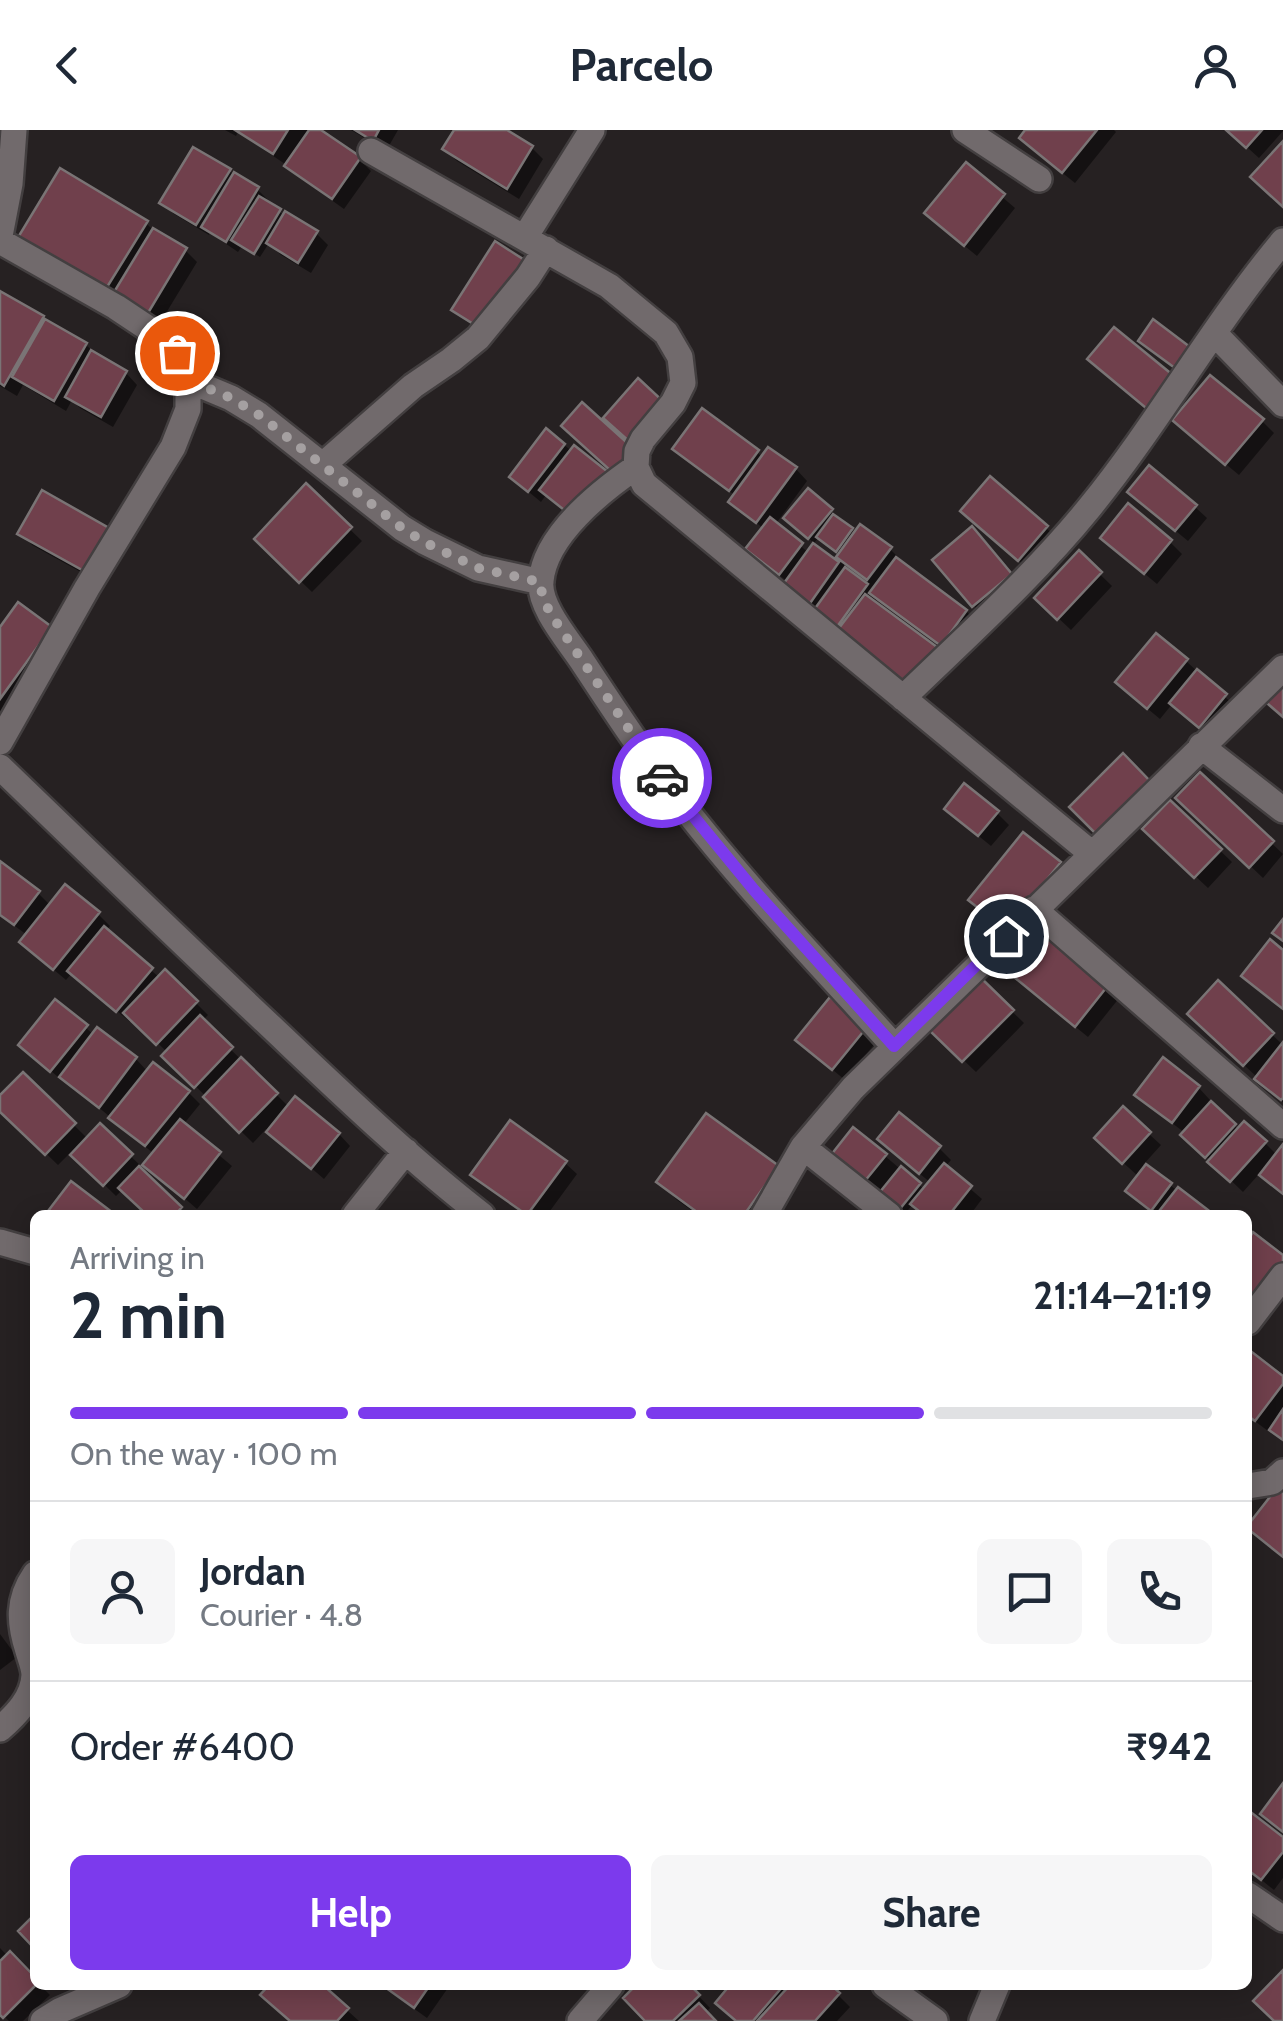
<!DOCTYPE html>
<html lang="en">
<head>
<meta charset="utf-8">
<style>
	body { margin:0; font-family:Cabin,sans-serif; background:#f6f6f7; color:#1f2937; height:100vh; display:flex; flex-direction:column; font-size:38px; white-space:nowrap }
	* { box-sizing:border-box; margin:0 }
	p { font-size:32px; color:#747a83 }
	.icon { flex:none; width:55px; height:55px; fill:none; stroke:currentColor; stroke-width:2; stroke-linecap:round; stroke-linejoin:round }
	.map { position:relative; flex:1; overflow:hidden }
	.drawer { position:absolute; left:30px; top:1080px; width:1222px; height:780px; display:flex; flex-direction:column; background:#fff; border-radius:15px; box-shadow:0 5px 25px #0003 }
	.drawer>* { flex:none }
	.pin { position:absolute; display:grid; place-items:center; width:85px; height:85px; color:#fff; margin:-42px; border:5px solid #fff; border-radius:50%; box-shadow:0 2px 10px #0007 }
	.courier { position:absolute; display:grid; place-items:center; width:100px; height:100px; margin:-50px; border:8px solid #7c3aed; border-radius:50%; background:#fff; color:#222; box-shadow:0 2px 12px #0007 }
	.summary em { font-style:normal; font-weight:700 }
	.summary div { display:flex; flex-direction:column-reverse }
	.summary { display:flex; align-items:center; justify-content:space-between; height:170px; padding:0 40px }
	h1 { font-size:65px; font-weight:700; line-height:75px }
	.bar { display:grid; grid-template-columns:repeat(4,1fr); gap:15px 10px; align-content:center; height:120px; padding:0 40px }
	.bar i { height:12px; border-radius:8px; background:#e0e1e3 }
	.bar .active { background:#7c3aed }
	.bar p { grid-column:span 4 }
	.line { display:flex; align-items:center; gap:25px; padding:0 40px; border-top:2px solid #e0e1e3 }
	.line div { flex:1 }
	.round { display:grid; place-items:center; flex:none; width:105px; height:105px; border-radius:15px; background:#f6f6f7 }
	.cta { display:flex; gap:20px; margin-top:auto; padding:20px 40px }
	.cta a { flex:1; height:115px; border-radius:15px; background:#7c3aed; color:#fff; font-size:40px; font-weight:700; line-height:115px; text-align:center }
	.cta a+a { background:#f6f6f7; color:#1f2937 }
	header { display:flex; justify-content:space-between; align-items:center; height:130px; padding:0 40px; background:#fff; font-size:45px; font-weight:700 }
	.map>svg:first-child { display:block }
</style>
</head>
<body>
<header><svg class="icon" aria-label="back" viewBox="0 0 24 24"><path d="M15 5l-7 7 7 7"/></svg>Parcelo<svg class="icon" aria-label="person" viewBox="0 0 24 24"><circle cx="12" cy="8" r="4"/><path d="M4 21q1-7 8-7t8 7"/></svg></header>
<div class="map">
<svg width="1283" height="1891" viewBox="0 0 1283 1891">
	<rect width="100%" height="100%" fill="#262122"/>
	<path fill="#0007" d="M225,0H317L359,29L371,41L344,79L299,47L285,34L238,2L236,6Z
		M351,0H398L386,21Z
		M457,0H502L532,18L543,29L519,69L457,31L445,19Z
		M1028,0H1114L1116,2L1075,53L1034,20Z
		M1228,0H1283V1L1259,28Z
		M966,36L1015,78L977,126L939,95Z
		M229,41L257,59L269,71L268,74L285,86L316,103L328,115L311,143L281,125L269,113L260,127L242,116L238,122L210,103L209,105L174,84L162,73Z
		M146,93L155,102L185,120L197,132L160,193L38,127Z
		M0,163L86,215L99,227L126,243L137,255L113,297L80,278L72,270L66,281L23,255L17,266L0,256Z
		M1262,291L1274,303L1239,345L1187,302Z
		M564,315L618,356L586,397L546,365L541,372L524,358Z
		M769,320L796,339L807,351L775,395L809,423L835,432L841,425L819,407L814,413L791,393L809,361L837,386L835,388L856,404L890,419L902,431L900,433L966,481L978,493L954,526L878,468L874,474L936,519L948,531L826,496L788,452L760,430L764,399L731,372L736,366L687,330L757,322L763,328Z
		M306,357L362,411L312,462L257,409Z
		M43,363L97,451L32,415L21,403Z
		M1142,373L1195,377L1207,388L1188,411Z
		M975,393L1046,398L1058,409L1031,441Z
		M984,411L1022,457L985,487L974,476Z
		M1170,412L1182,424L1157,454L1115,419Z
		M1079,424L1112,456L1071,500L1037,468Z
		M50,498L0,595V501Z
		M1186,531L1237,578L1212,608L1173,573L1160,589L1130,564Z
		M1200,646L1283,724L1263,748L1179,668Z
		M1170,673L1232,732L1208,758L1145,699Z
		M997,683L1009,695L991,716L959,690Z
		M0,734L38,763L51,776L98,784L110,796L106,801L160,848L165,842L208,885L202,891L289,977L339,1004L350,1016L324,1049L266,999L253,1013L165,926L168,923L133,889L130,892L72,843L66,850L34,823L27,805L0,785Z
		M1059,734L1071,746L983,781Z
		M1049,808L1120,867L1088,907L1029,859Z
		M980,850L1024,893L976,942L932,900Z
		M1218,854L1283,915V972L1269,961L1257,949L1258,948L1202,896Z
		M830,870L877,911L845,950L810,921Z
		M56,872L94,905L97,900L136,929L148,942L188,962L200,974L183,995L232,1036L197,1079L146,1035L140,1041L186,1085H150L123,1059L116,1066L71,1022L58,1035L0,979V968L23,945L88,1009L100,997L143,1038L154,1024L65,949L63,951L34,927Z
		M1199,958L1210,970L1208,972L1239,1000L1265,1013L1277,1025L1283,1018V1064L1260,1043L1243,1062L1195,1016L1185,1003L1150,976Z
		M1149,1004L1161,1015L1143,1035L1210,1085H1159L1133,1066L1138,1046L1109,1020Z
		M939,1018L951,1030L945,1037L982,1069L970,1085H925L913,1074L904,1085H898L842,1042L885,1026L925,1060L931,1053L892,1021Z
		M565,1033L577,1044L547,1085H525L485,1056L474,1044Z
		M778,1038L796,1056L775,1085H698L677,1070L659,1052Z
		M1248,1222L1283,1249V1310L1270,1298L1268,1301L1248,1286Z
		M0,1504L17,1527L0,1540Z
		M1248,1683L1283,1710V1748L1274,1760L1248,1739Z
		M0,1818L35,1855H40L50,1865L23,1891H9L0,1882Z
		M272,1855H319L359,1891H292Z
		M381,1855H450L427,1888Z
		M640,1855H688L710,1878L705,1883L713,1891H648Z
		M734,1855H828L850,1877L837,1891H737Z"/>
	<path fill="#70404c" stroke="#7a7475" stroke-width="2.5" d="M235,0H288L273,24Z
		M309,0H321L361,27L332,69L284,36Z
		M355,0H379L373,11Z
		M454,0H507L533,16L507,59L442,19Z
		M1025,0H1097L1062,43L1019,8Z
		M1226,0H1262L1246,18Z
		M1283,11V77L1250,47Z
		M193,17L231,39L196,95L159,73Z
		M966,32L1005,64L964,116L924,83Z
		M60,38L148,91L104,162L17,109Z
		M234,42L259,57L226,112L201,97Z
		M259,66L281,79L254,124L231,110Z
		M285,81L318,101L298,133L266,113Z
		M153,98L187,118L148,183L114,162Z
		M495,111L526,131L483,200L451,180Z
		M0,161L44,186L4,256L0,253Z
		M45,189L87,213L54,271L12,247Z
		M1153,189L1194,220L1179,241L1138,211Z
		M1114,197L1174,246L1146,278L1087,229Z
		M91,220L127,241L101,287L65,267Z
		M1210,245L1264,289L1225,335L1172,290Z
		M638,248L666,274L631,313L603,288Z
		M582,272L634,319L612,342L561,296Z
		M702,278L759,320L729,361L672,319Z
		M546,298L565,314L528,362L509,347Z
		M574,315L608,342L573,387L539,360Z
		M768,317L797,337L756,393L728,372Z
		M1149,335L1197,375L1175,401L1127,362Z
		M990,346L1048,396L1018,431L960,381Z
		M306,353L352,397L299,453L254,409Z
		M808,358L833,379L808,409L783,388Z
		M42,360L109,398L84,441L17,404Z
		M1128,373L1172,410L1144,444L1100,408Z
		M833,384L853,398L836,422L816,407Z
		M770,387L803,413L779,445L745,419Z
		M860,394L892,417L867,450L836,427Z
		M972,396L1012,444L972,477L932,430Z
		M813,413L839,432L806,479L779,460Z
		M1079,420L1102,442L1057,490L1034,468Z
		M896,427L967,480L941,516L869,463Z
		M845,437L868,454L834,501L811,484Z
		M865,464L937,517L909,556L836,502Z
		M18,472L52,497L0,569V497Z
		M1156,503L1188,529L1147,579L1115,552Z
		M1197,539L1227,564L1199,598L1169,573Z
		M1283,543V587L1261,568Z
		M1123,623L1149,650L1096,704L1069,677Z
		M1200,642L1274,711L1249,738L1175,668Z
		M964,653L999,681L978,706L944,679Z
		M1170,670L1222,719L1194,748L1142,699Z
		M1023,702L1061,732L1006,800L968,770Z
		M0,731L40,761L14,795L0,785Z
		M65,754L100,782L53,840L19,812Z
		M1283,789V811L1272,803Z
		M104,796L153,838L116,882L67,841Z
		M1049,804L1110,853L1075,897L1014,847Z
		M1270,809L1283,820V879L1241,846Z
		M165,839L198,871L156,915L123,883Z
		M980,847L1014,880L962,932L929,900Z
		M1218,850L1274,903L1243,936L1187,884Z
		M830,867L867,897L832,940L795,910Z
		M55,869L88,895L50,942L18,915Z
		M200,885L233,917L194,958L161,926Z
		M97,897L137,927L99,978L59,947Z
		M1283,912V968L1281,970L1254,949Z
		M241,927L278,963L239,1003L203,967Z
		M1163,927L1200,956L1172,993L1134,965Z
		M153,932L190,961L145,1016L108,988Z
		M23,942L76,993L45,1025L0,982V965Z
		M295,966L340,1003L311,1039L266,1002Z
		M1211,971L1236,994L1205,1028L1180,1005Z
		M1123,976L1151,1002L1122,1034L1094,1008Z
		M899,982L941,1016L919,1044L877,1009Z
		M706,983L779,1036L744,1085H701L656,1052Z
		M180,989L221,1022L184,1069L142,1035Z
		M510,990L567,1031L527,1085L470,1045Z
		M1244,991L1267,1011L1230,1052L1207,1032Z
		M100,993L133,1024L103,1056L70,1025Z
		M853,997L887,1024L860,1057L827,1030Z
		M1283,1014V1064L1259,1045Z
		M944,1033L972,1056L949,1085H924L910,1074Z
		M1146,1034L1172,1053L1151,1081L1125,1061Z
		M139,1036L182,1077L175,1085H147L118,1058Z
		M901,1036L921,1053L895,1085L875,1068Z
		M71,1051L113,1083L111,1085H45Z
		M1178,1057L1208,1080L1204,1085H1156Z
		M1253,1102L1283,1125V1139L1248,1181V1110Z
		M1248,1219L1283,1246V1254L1255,1291L1248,1286Z
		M1283,1279V1310L1269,1300Z
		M1280,1354L1283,1356V1427L1248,1399V1395Z
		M1283,1653V1702L1260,1684Z
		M1248,1680L1283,1707V1722L1261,1750L1248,1740Z
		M35,1784V1819L18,1801Z
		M10,1821L35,1847L36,1855L3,1888L0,1885V1831Z
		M1283,1840V1891H1274L1253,1871Z
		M269,1855H323L349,1878L337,1891H290L260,1865Z
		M382,1855H430L414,1878Z
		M636,1855H690L700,1865L673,1891H645L623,1868Z
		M730,1855H784L753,1891H736L715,1873Z
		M790,1855H831L840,1863L815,1891H757Z
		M699,1873L716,1891H679Z"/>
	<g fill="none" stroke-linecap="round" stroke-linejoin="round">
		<g stroke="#433f40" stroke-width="30">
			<path id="minor" d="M965,0L1039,49
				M371,21L609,156L666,203L680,227L683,253L673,273L643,309L637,321L636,337L644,354L1091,723
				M0,106L10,54L14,0
				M525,107L592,0
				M0,111L116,177L155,203L177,223L188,250V279L173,317L87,458L0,612
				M1215,204L1283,274
				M188,250L231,268L259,285L402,398L425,412L478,438L541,452
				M324,334L413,256L451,230L478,208L528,147L546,119
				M636,337C601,361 545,405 541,451C538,476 569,511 582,531C609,572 635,612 664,651C734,745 816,830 894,916
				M903,568C967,506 1034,446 1090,377C1159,292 1213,195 1283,111
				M1201,616L1283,680
				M0,637C88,722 176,807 265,891C336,958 406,1026 482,1085
				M1034,779L1283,996
				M803,1017L889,1085
				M355,1085L406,1021
				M764,1085L803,1017L853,958L1283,538
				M0,1112L35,1122
				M1248,1192L1283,1146
				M1248,1356L1272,1352L1283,1342
				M0,1599C16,1585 33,1568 34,1545C34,1538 30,1528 28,1521C19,1493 17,1470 35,1444
				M1248,1765L1283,1789
				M885,1855L935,1891
				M43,1891L59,1881L119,1855
				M580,1891L611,1855
				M982,1891L997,1855"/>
		</g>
		<use href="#minor" stroke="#716a6c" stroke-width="25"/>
	</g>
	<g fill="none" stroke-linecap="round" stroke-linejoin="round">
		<path stroke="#a5a0a1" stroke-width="10" stroke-dasharray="0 18" d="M177,223L188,250L231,268L259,285L402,398L424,412L478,438L540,452L543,469L552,486L662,648"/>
		<path stroke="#7c3aed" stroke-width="12" d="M662,648L754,760L894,916L1006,806"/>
	</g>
</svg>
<div class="pin" style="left:177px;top:223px;background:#ea580c"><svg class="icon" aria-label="bag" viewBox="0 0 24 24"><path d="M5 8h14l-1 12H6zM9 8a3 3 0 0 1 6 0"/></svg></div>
<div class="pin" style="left:1006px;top:806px;background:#1f2937"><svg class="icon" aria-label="home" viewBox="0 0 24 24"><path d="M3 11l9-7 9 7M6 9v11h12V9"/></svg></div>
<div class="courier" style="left:662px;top:648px"><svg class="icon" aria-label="car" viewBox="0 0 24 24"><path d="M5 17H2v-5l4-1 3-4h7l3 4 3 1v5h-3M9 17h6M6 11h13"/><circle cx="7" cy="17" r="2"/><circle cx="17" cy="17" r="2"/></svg></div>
<section class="drawer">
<div class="summary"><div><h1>2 min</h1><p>Arriving in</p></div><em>21:14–21:19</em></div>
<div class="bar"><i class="active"></i><i class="active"></i><i class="active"></i><i></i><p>On the way · 100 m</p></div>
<div class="line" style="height:180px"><a class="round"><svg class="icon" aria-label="person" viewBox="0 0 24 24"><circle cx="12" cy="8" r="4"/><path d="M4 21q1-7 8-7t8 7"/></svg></a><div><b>Jordan</b><p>Courier · 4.8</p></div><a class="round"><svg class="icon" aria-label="chat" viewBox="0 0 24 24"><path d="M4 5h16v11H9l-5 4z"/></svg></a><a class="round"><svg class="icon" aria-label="phone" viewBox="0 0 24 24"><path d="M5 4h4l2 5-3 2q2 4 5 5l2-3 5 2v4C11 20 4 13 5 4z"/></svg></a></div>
<div class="line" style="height:130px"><div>Order #6400</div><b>₹942</b></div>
<div class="cta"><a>Help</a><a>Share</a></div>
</section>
</div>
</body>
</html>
